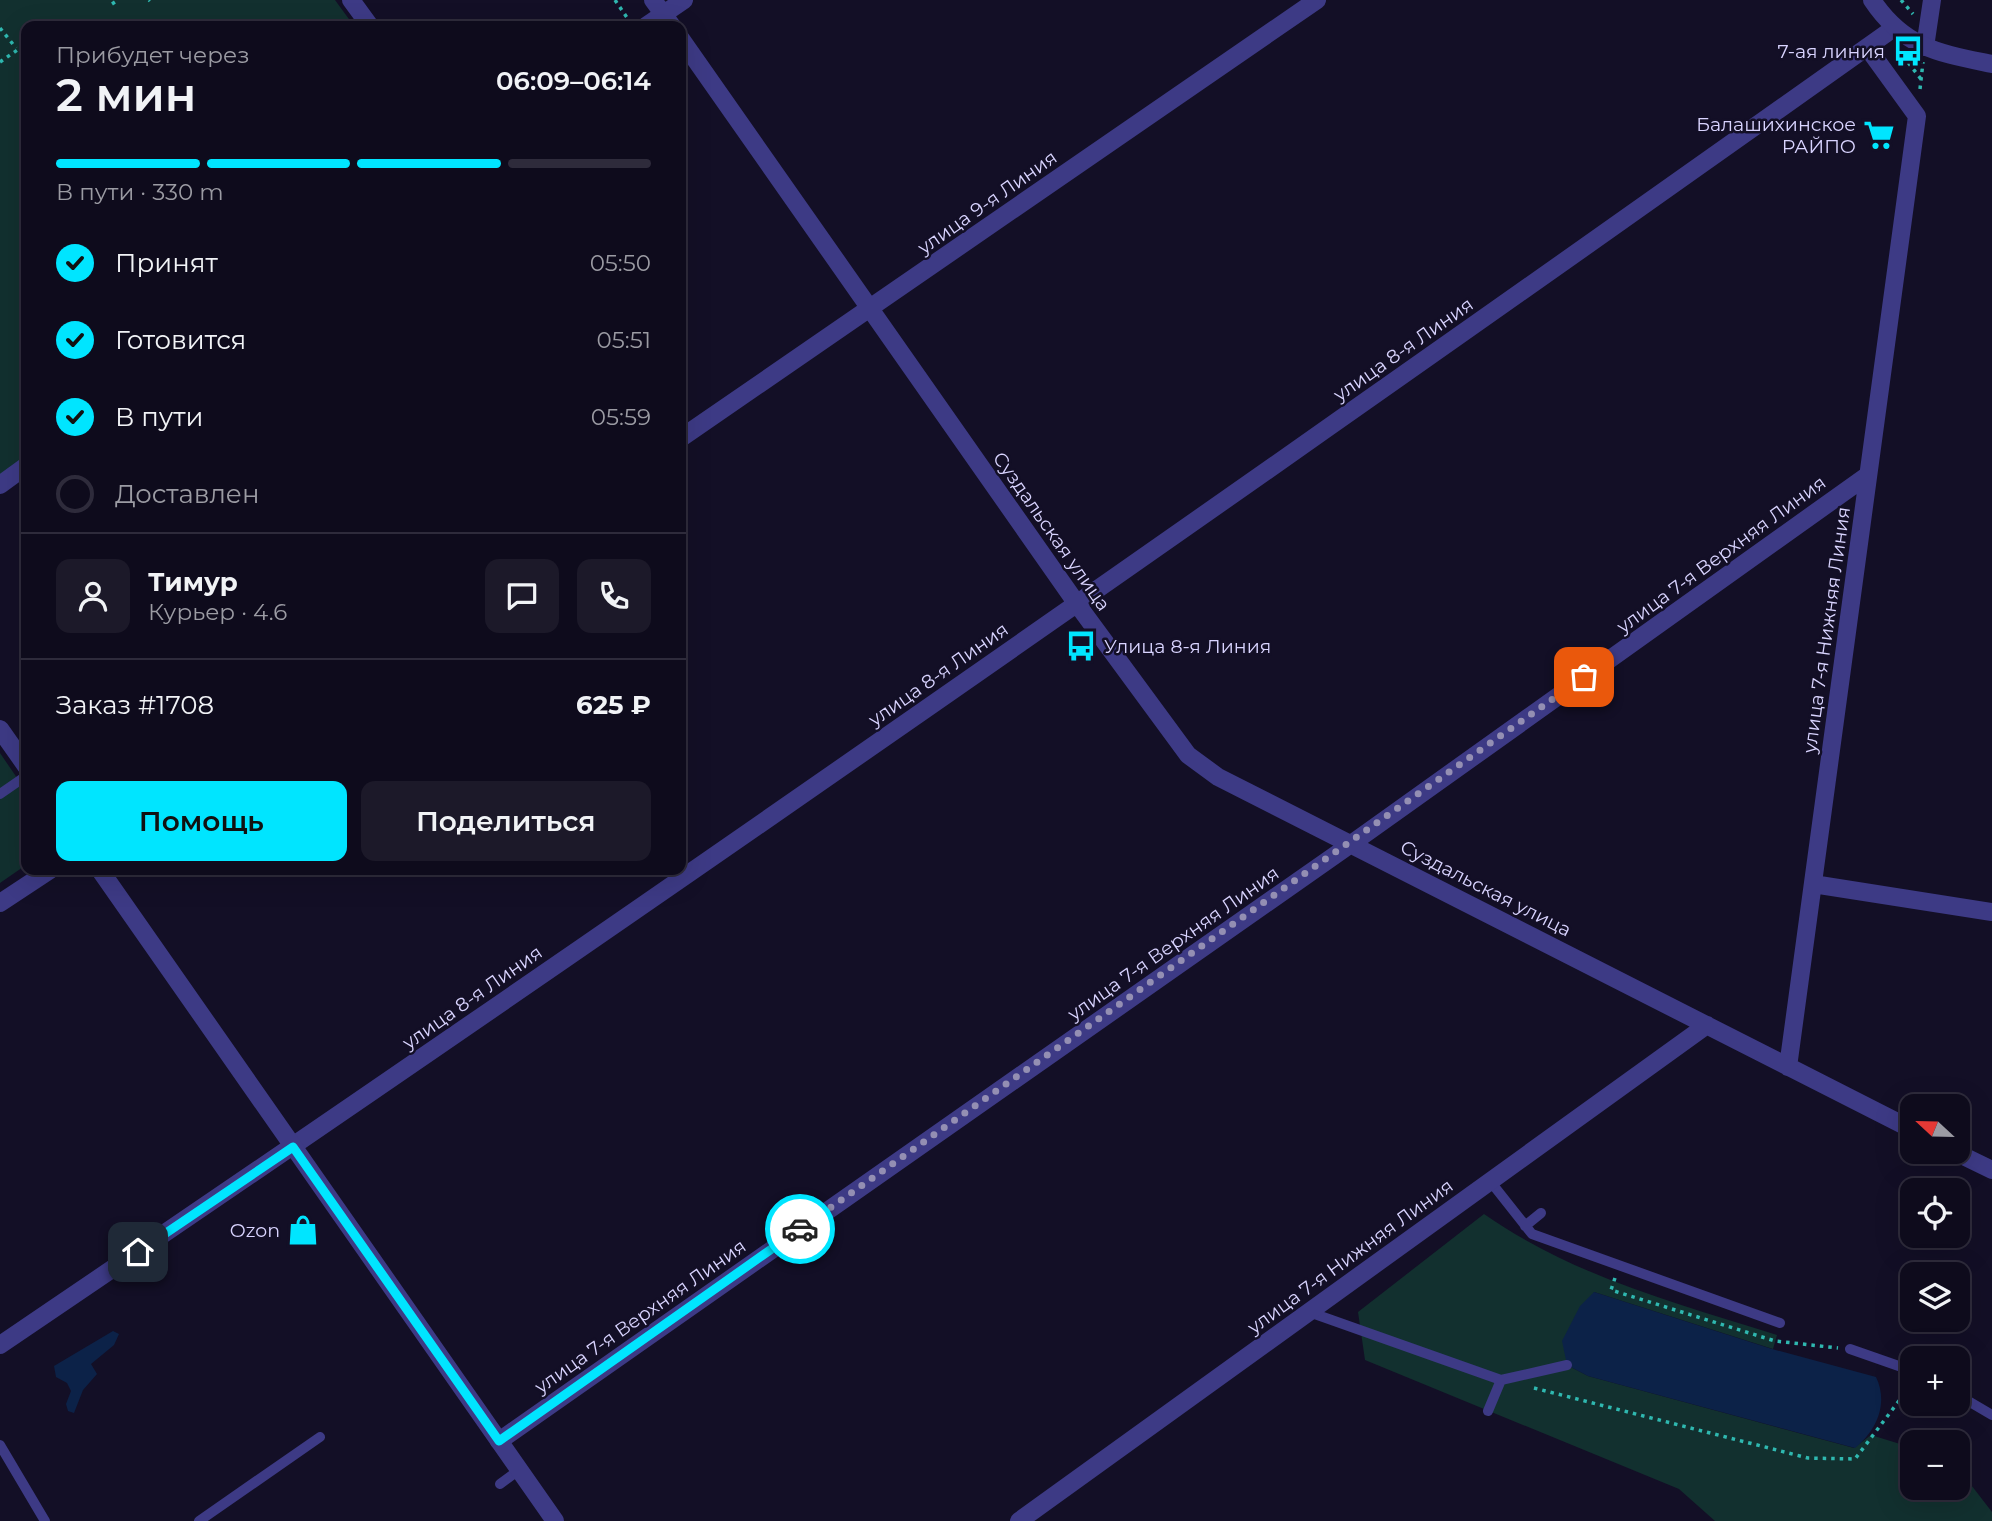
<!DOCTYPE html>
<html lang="ru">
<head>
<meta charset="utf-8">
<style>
	body { margin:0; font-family:Montserrat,sans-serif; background:#1c1929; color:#f1f3f6; height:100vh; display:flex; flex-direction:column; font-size:26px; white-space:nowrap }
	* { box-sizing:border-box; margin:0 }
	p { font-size:23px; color:#9b9ba3 }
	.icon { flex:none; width:38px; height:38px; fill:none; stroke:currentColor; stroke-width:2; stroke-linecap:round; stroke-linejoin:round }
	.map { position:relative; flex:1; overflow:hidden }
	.sheet { position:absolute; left:21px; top:21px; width:665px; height:854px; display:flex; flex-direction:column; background:#0e0b1c; border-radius:14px; box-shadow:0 7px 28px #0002,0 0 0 2px #2e2b3b }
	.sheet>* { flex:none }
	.needle { width:46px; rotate:292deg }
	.tools { position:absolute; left:1900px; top:1094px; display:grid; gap:14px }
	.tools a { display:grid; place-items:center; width:70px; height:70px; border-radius:14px; background:#0e0b1c; box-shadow:0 7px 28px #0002,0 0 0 2px #2e2b3b; font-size:35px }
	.pin { position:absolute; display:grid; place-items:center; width:60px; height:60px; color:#fff; margin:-30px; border-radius:14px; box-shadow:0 4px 10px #0006 }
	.courier { position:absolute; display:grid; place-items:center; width:70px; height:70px; margin:-35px; border:5px solid #00e5ff; border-radius:50%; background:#fff; color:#222; box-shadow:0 2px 9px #0007 }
	.head em { font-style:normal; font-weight:600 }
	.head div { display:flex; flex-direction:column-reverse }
	.head { display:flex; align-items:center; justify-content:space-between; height:119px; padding:0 35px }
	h1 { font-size:46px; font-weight:600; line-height:52px }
	.bar { display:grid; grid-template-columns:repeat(4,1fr); gap:10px 7px; align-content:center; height:84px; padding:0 35px }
	.bar i { height:9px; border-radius:5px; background:#2e2b3b }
	.bar .on { background:#00e5ff }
	.bar p { grid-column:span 4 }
	.line { display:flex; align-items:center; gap:18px; padding:0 35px; border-top:2px solid #2e2b3b }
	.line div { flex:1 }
	.round { display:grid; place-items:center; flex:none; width:74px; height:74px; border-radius:14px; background:#1c1929 }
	ol { padding:0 35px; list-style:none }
	li { display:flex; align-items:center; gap:21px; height:77px }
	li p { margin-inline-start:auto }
	li .icon { padding:7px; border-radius:50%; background:#00e5ff; color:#111; stroke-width:4 }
	li:last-child { color:#9b9ba3 }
	li i { width:38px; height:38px; border:4px solid #2e2b3b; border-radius:50% }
	.primary-button { display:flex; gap:14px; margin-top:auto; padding:14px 35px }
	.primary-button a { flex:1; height:80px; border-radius:14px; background:#00e5ff; color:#111; font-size:28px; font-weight:600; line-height:80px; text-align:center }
	.primary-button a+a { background:#1c1929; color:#f1f3f6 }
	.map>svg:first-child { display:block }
</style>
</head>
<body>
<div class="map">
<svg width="1992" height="1521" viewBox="0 0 1992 1521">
	<rect width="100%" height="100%" fill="#130f26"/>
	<path fill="#12302f" d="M0,0H335L354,26H26V461L0,480Z
		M0,753L26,791V865L0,883Z
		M1484,1214C1575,1277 1673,1302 1777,1335L1773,1349L1594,1292L1567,1365L1588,1376L1854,1448L1871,1435L1913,1448V1488H1958V1468L1992,1512V1521H1715L1679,1489L1365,1360L1358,1312Z"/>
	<path fill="#0c2248" d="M1594,1292L1772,1349L1876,1377C1889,1404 1876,1431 1855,1448L1588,1376L1567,1365L1562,1341L1580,1306Z
		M113,1331L119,1334L114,1345L91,1364L97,1374L83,1390L74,1413L68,1411L66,1404L71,1391L67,1383L56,1377L54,1366Z"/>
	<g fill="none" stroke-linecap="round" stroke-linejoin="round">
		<path stroke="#2fb8b0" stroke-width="3.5" stroke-dasharray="3.5 5" stroke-linecap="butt" d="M149,0L150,1
			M615,0L630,22
			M1901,0L1913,14
			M112,4L118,0
			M0,28L16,48
			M1903,56L1921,79
			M0,62L26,44
			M1920,89L1923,62
			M1615,1278L1611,1290L1775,1341L1838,1348
			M1534,1388L1808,1458L1855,1459L1911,1385"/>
		<path stroke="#3d3a85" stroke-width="10" d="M0,794L26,776
			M1490,1181L1532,1234L1780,1323
			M1525,1226L1541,1213
			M1309,1312L1501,1380L1567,1365
			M1850,1349L1913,1371
			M1958,1395L1992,1415
			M1488,1411L1501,1380
			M0,1445L45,1521
			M500,1484L519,1470
			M199,1521L320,1437"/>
		<path stroke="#3d3a85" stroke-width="18" d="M351,0L370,26
			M653,0L672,26
			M646,26L684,0
			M681,39L1077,604L1188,755L1218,777L1913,1130
			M1925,47L1932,0
			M681,438L1317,0
			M0,485L26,466
			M1813,884L1992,912
			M0,903L50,870
			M1788,1067L1917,116L1867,47
			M1955,1152L1992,1170
			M0,1345C637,914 1267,473 1894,28
			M499,1441L1351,844L1868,475
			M1019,1521L1707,1025"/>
		<path stroke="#3d3a85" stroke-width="18" d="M1872,0C1904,48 1939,53 1992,64
			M0,729L26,766
			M100,870L555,1521"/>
	</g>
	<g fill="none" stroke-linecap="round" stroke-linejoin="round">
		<path stroke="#948fb3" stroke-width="7" stroke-dasharray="0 12.6" d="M800,1229L1584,677"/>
		<path stroke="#00e5ff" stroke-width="9" d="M138,1252L293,1147L499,1441L800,1229"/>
	</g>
	<defs>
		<g id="bus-bare" transform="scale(2.415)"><path d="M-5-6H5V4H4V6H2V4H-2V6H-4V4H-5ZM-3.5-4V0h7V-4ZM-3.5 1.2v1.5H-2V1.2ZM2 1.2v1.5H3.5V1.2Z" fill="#00e5ff" stroke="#130f26" stroke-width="2.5" paint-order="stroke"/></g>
		<g id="supermarket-bare" transform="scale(2.415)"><path d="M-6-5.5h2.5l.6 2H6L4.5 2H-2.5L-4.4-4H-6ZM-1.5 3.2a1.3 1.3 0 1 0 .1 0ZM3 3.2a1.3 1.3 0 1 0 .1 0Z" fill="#00e5ff" stroke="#130f26" stroke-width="2.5" paint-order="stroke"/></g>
		<g id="shop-bare" transform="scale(2.415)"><path d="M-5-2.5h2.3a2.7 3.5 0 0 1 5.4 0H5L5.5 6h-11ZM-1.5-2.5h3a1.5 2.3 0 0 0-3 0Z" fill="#00e5ff" stroke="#130f26" stroke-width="2.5" paint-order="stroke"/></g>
	</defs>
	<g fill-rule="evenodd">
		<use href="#bus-bare" x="1908" y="51"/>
		<use href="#supermarket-bare" x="1879" y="135"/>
		<use href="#bus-bare" x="1081" y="646"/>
		<use href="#shop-bare" x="303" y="1230"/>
	</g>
	<g text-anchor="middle" stroke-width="5" stroke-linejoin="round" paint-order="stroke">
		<g font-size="19" fill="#d9d4ff" stroke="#130f26" text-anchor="end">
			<text x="1885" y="58">7-ая линия</text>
			<text x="1856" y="131">Балашихинское<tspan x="1856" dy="22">РАЙПО</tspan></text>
			<text x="1104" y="653" text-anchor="start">Улица 8-я Линия</text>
			<text x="280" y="1237">Ozon</text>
		</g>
		<g font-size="19" fill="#d9d4ff" stroke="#130f26">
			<text transform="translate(987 202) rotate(-35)" y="7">улица 9-я Линия</text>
			<text transform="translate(1403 349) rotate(-35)" y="7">улица 8-я Линия</text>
			<text transform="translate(1052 531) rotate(55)" y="7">Суздальская улица</text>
			<text transform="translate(1721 554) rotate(-36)" y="7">улица 7-я Верхняя Линия</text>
			<text transform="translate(1826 630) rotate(-82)" y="7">улица 7-я Нижняя Линия</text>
			<text transform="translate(938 674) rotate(-35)" y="7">улица 8-я Линия</text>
			<text transform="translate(1486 888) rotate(27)" y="7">Суздальская улица</text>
			<text transform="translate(1173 943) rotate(-35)" y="7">улица 7-я Верхняя Линия</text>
			<text transform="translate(472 997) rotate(-35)" y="7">улица 8-я Линия</text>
			<text transform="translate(1350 1256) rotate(-36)" y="7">улица 7-я Нижняя Линия</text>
			<text transform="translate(640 1316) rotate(-35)" y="7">улица 7-я Верхняя Линия</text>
		</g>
	</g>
</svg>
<div class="tools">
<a><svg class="needle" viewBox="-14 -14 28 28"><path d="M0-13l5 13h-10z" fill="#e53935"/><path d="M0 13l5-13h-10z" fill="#9b9ba3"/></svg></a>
<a><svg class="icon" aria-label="locate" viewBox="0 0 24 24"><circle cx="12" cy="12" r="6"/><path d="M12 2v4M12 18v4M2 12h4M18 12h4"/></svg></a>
<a><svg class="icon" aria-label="layers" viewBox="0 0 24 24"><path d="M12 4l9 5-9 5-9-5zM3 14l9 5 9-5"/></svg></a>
<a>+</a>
<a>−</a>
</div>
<div class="pin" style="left:1584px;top:677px;background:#ea580c"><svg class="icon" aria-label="bag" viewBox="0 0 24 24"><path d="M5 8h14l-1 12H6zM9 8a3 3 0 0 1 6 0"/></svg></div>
<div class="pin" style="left:138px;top:1252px;background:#1f2937"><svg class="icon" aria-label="home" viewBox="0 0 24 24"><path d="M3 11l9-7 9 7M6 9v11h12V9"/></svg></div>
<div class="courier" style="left:800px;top:1229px"><svg class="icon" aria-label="car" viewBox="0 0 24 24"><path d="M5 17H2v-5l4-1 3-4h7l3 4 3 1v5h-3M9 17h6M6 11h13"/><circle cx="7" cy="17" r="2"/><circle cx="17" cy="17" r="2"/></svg></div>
<section class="sheet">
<div class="head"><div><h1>2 мин</h1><p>Прибудет через</p></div><em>06:09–06:14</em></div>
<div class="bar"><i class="on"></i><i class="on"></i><i class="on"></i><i></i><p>В пути · 330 m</p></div>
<ol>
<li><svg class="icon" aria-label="check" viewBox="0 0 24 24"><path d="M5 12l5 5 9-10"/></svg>Принят<p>05:50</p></li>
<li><svg class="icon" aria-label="check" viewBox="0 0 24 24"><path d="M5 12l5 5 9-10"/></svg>Готовится<p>05:51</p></li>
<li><svg class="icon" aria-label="check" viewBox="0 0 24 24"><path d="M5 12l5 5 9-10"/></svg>В пути<p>05:59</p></li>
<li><i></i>Доставлен</li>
</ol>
<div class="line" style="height:126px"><a class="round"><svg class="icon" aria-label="person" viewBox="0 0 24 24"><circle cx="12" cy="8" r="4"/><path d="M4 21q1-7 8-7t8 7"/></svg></a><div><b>Тимур</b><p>Курьер · 4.6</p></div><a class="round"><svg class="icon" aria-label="chat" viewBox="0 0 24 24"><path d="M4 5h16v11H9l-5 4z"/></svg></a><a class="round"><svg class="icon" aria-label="phone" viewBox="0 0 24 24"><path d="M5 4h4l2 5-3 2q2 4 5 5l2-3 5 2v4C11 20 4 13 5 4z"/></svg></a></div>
<div class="line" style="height:91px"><div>Заказ #1708</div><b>625 ₽</b></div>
<div class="primary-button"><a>Помощь</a><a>Поделиться</a></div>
</section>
</div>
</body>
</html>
